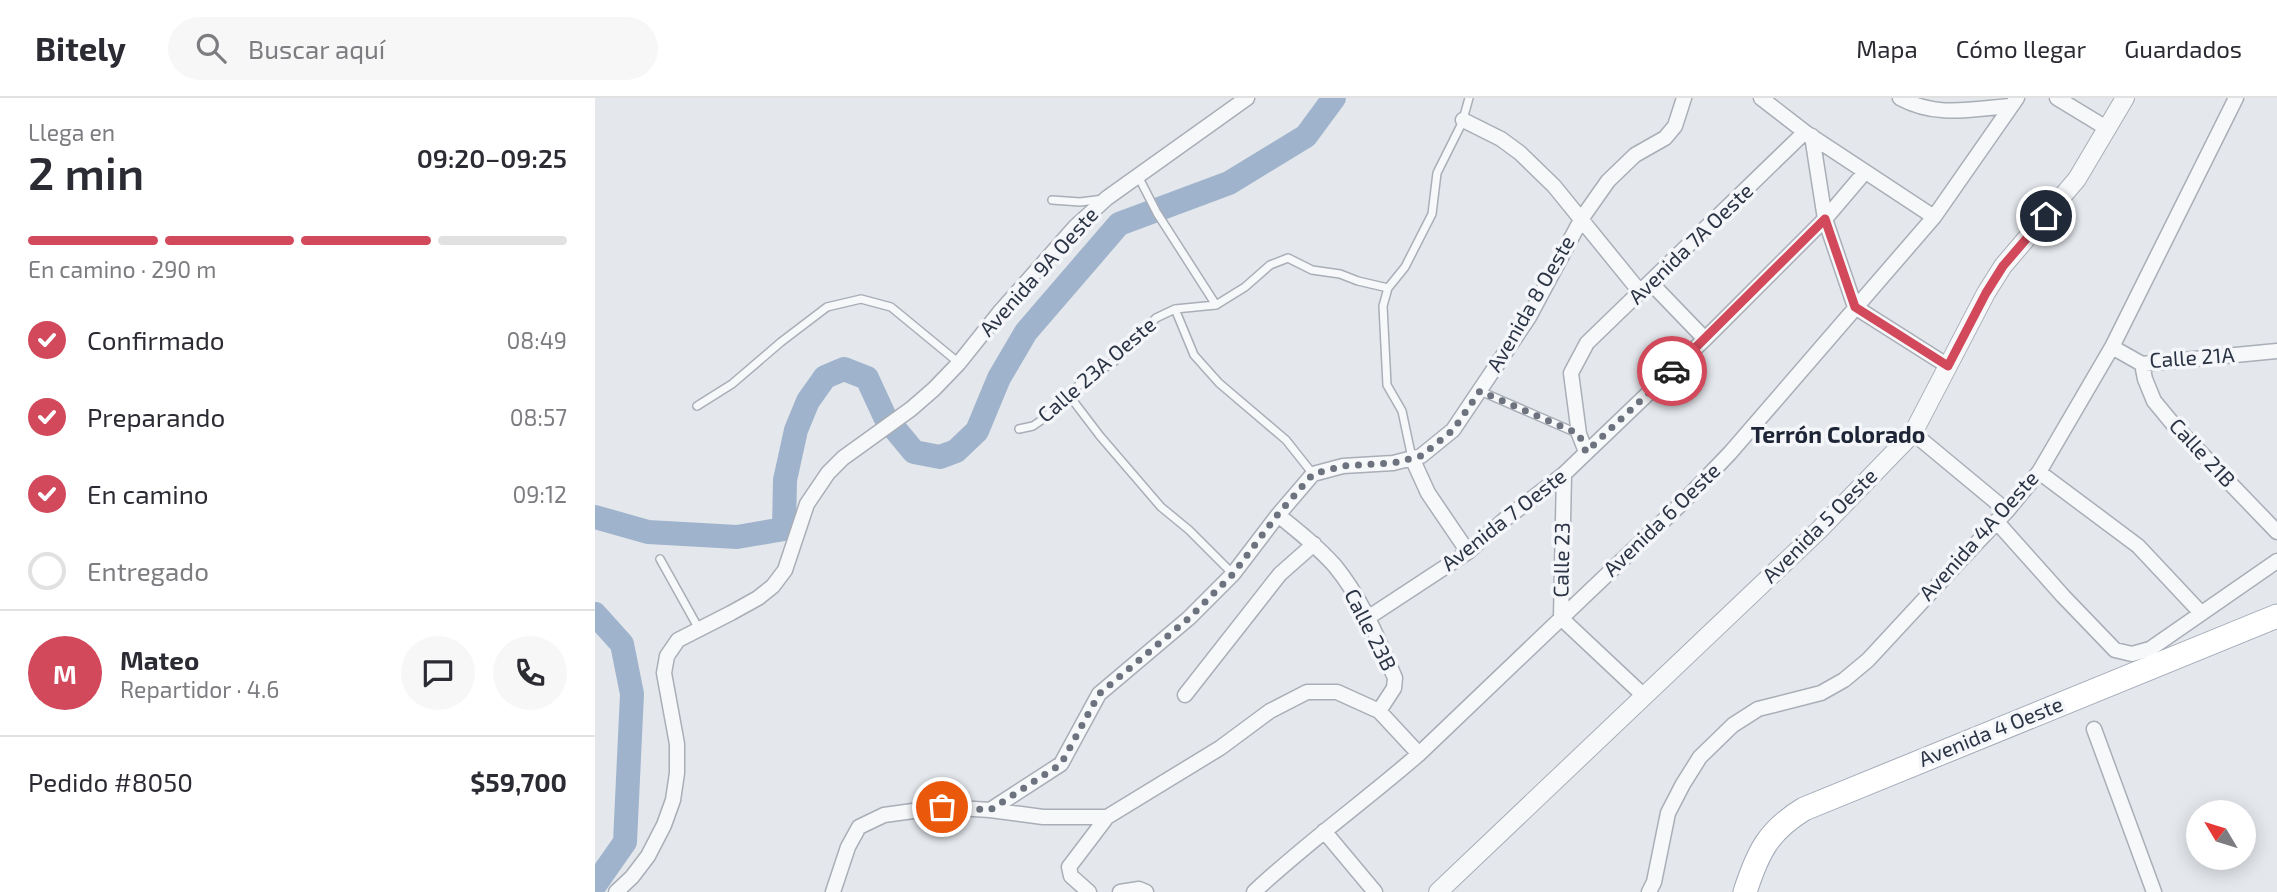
<!DOCTYPE html>
<html lang="es">
<head>
<meta charset="utf-8">
<style>
	body { margin:0; font-family:"Exo 2",sans-serif; background:#f7f7f7; color:#2b2b33; height:100vh; display:flex; flex-direction:column; font-size:26px; white-space:nowrap }
	* { box-sizing:border-box; margin:0 }
	p { font-size:23px; color:#7c7c81 }
	.icon { flex:none; width:38px; height:38px; fill:none; stroke:currentColor; stroke-width:2; stroke-linecap:round; stroke-linejoin:round }
	.map { position:relative; flex:1; overflow:hidden }
	.details { display:flex; flex-direction:column; background:#fff; width:595px }
	.details>* { flex:none }
	.needle { width:46px; rotate:308deg }
	.controls { position:absolute; left:1591px; top:702px; display:grid; gap:14px }
	.controls a { display:grid; place-items:center; width:70px; height:70px; border-radius:50%; background:#fff; box-shadow:0 4px 18px #0003; font-size:35px }
	.pin { position:absolute; display:grid; place-items:center; width:60px; height:60px; color:#fff; margin:-30px; border:4px solid #fff; border-radius:50%; box-shadow:0 2px 7px #0007 }
	.courier { position:absolute; display:grid; place-items:center; width:70px; height:70px; margin:-35px; border:5px solid #d1495b; border-radius:50%; background:#fff; color:#222; box-shadow:0 2px 9px #0007 }
	.overview em { font-style:normal; font-weight:600 }
	.overview div { display:flex; flex-direction:column-reverse }
	.overview { display:flex; align-items:center; justify-content:space-between; height:119px; padding:0 28px }
	h1 { font-size:46px; font-weight:600; line-height:52px }
	.bar { display:grid; grid-template-columns:repeat(4,1fr); gap:10px 7px; align-content:center; height:84px; padding:0 28px }
	.bar i { height:9px; border-radius:5px; background:#e1e1e2 }
	.bar .current { background:#d1495b }
	.bar p { grid-column:span 4 }
	.line { display:flex; align-items:center; gap:18px; padding:0 28px; border-top:2px solid #e1e1e2 }
	.line div { flex:1 }
	.round { display:grid; place-items:center; flex:none; width:74px; height:74px; border-radius:37px; background:#f7f7f7 }
	ol { padding:0 28px; list-style:none }
	li { display:flex; align-items:center; gap:21px; height:77px }
	li p { margin-inline-start:auto }
	li .icon { padding:7px; border-radius:50%; background:#d1495b; color:#fff; stroke-width:4 }
	li:last-child { color:#7c7c81 }
	li i { width:38px; height:38px; border:4px solid #e1e1e2; border-radius:50% }
	header { display:flex; align-items:center; gap:42px; box-sizing:border-box; height:98px; padding:0 35px; background:#fff; border-bottom:2px solid #e1e1e2 }
	header strong { font-size:33px }
	nav { display:flex; gap:38px; margin-inline-start:auto; font-size:24px }
	.search { width:490px; height:63px; background:#f7f7f7; display:flex; align-items:center; gap:18px; box-sizing:border-box; padding:0 24px; border-radius:38px; color:#7c7c81; font-size:26px }
	main { display:flex; flex:1; min-height:0 }
	.map>svg:first-child { display:block }
</style>
</head>
<body>
<header>
<strong>Bitely</strong>
<div class="search"><svg class="icon" aria-label="search" viewBox="0 0 24 24"><circle cx="10" cy="10" r="6"/><path d="M15 15l6 6"/></svg>Buscar aquí</div>
<nav><a>Mapa</a><a>Cómo llegar</a><a>Guardados</a></nav>
</header>
<main>
<section class="details">
<div class="overview"><div><h1>2 min</h1><p>Llega en</p></div><em>09:20–09:25</em></div>
<div class="bar"><i class="current"></i><i class="current"></i><i class="current"></i><i></i><p>En camino · 290 m</p></div>
<ol>
<li><svg class="icon" aria-label="check" viewBox="0 0 24 24"><path d="M5 12l5 5 9-10"/></svg>Confirmado<p>08:49</p></li>
<li><svg class="icon" aria-label="check" viewBox="0 0 24 24"><path d="M5 12l5 5 9-10"/></svg>Preparando<p>08:57</p></li>
<li><svg class="icon" aria-label="check" viewBox="0 0 24 24"><path d="M5 12l5 5 9-10"/></svg>En camino<p>09:12</p></li>
<li><i></i>Entregado</li>
</ol>
<div class="line" style="height:126px"><b class="round" style="background:#d1495b;color:#fff">M</b><div><b>Mateo</b><p>Repartidor · 4.6</p></div><a class="round"><svg class="icon" aria-label="chat" viewBox="0 0 24 24"><path d="M4 5h16v11H9l-5 4z"/></svg></a><a class="round"><svg class="icon" aria-label="phone" viewBox="0 0 24 24"><path d="M5 4h4l2 5-3 2q2 4 5 5l2-3 5 2v4C11 20 4 13 5 4z"/></svg></a></div>
<div class="line" style="height:91px"><div>Pedido #8050</div><b>$59,700</b></div>
</section>
<div class="map">
<svg width="1682" height="794" viewBox="0 0 1682 794">
	<rect width="100%" height="100%" fill="#e4e7ec"/>
	<g fill="none" stroke-linecap="round" stroke-linejoin="round">
		<path stroke="#9fb4cc" stroke-width="24" d="M0,419L53,434L142,439L189,431L190,382L201,332L213,303L230,279L249,271L272,280L290,319L319,354L345,359L361,353L382,333L404,280L431,234L524,126L634,85L711,38L739,0
			M0,516L27,546L37,596L30,744L0,787"/>
		<g stroke="#a9aeb7" stroke-width="10">
			<path id="service" d="M543,78L562,115L621,207L580,211L599,257L624,285L691,342L718,376
				M457,102L485,104L509,101
				M621,207L650,189L675,167L693,160L717,172L745,176L763,183L793,190
				M885,293L984,336
				M473,296L505,338L566,409L594,432L638,476
				M102,308L137,286L186,244L232,209L266,201L296,209L364,265
				M424,331L438,328L448,321L484,287L521,262L561,220L580,211
				M817,360L807,313L792,287L788,208L793,190L810,169L837,116L842,75L867,25L874,0
				M65,461L104,531"/>
		</g>
		<g stroke="#a9aeb7" stroke-width="17">
			<path id="minor" d="M1166,0L1210,34L1339,119
				M1305,0C1342,20 1376,11 1416,8
				M1462,0L1513,31
				M868,22L906,41L925,55L959,88L1046,195
				M1217,38L1230,121L1260,209L1353,268
				M1055,184L1110,241
				M1517,249L1547,266L1682,253
				M1547,266L1550,281L1559,303L1578,326L1682,434
				M1318,335L1412,413
				M991,354L984,336L976,275L992,245L1210,34
				M817,360L833,395L873,454
				M1444,374L1543,448L1606,515
				M969,376L966,520L1048,597
				M683,417C703,433 723,449 740,468C767,501 783,541 800,580L799,590L784,613L824,656
				M1401,423L1468,498L1520,552L1537,556L1555,551L1682,463
				M774,519L873,454L909,422L969,376L1110,241L1230,121L1270,74
				M590,597L685,476L719,446
				M1499,631L1559,794
				M395,712L466,666L504,596L594,520L638,476L683,417L718,376L748,368L798,365L826,358L858,332L934,219L987,120L1013,83L1040,57L1070,40L1080,28L1089,0
				M729,733L780,794
				M21,794L37,779L53,758L69,727L78,702L82,675V646L69,575L72,558L83,542L136,515L163,500L178,488L190,472L212,406L233,375L248,360L316,311L339,291L364,265L404,215L481,128L512,100L652,0
				M238,794L253,749L264,729L289,717L347,709L395,712L448,719H512L625,650L675,613L712,594H742L784,613
				M494,794L476,778L474,769L512,719
				M525,794L544,791L551,794
				M659,794C711,745 770,703 824,656L1088,404L1135,355L1339,119L1422,0
				M1054,794L1059,784L1073,715L1088,686L1105,659L1138,627L1163,611L1226,595L1249,582L1273,562L1362,466L1412,413L1444,374L1517,249L1641,0"/>
		</g>
		<g stroke="#a9aeb7" stroke-width="20">
			<path id="tertiary" d="M843,794L1224,432L1318,335L1391,195L1408,168L1482,81L1530,0"/>
		</g>
		<g stroke="#a3abb8" stroke-width="25">
			<path id="primary" d="M1150,794C1163,754 1173,733 1209,711L1682,518"/>
		</g>
		<use href="#service" stroke="#f7f8fa" stroke-width="7"/>
		<use href="#minor" stroke="#f7f8fa" stroke-width="14"/>
		<use href="#tertiary" stroke="#f7f8fa" stroke-width="18"/>
		<use href="#primary" stroke="#fff" stroke-width="23"/>
	</g>
	<g fill="none" stroke-linecap="round" stroke-linejoin="round">
		<path stroke="#6c737f" stroke-width="7" stroke-dasharray="0 12.6" d="M347,709L395,712L466,666L504,596L594,520L638,476L683,416L718,376L748,368L798,365L826,358L858,332L885,293L984,336L991,354L1077,273"/>
		<path stroke="#d1495b" stroke-width="9" d="M1077,273L1230,121L1260,209L1353,268L1391,195L1408,168L1451,118"/>
	</g>
	<g text-anchor="middle" stroke-width="7" stroke-linejoin="round" paint-order="stroke">
		<g font-size="21" fill="#2b3445" stroke="#f4f6f9">
			<text transform="translate(1096 146) rotate(-44)" y="7">Avenida 7A Oeste</text>
			<text transform="translate(444 174) rotate(-48)" y="7">Avenida 9A Oeste</text>
			<text transform="translate(936 206) rotate(-60)" y="7">Avenida 8 Oeste</text>
			<text transform="translate(1597 260) rotate(-4)" y="7">Calle 21A</text>
			<text transform="translate(502 272) rotate(-41)" y="7">Calle 23A Oeste</text>
			<text transform="translate(1607 355) rotate(47)" y="7">Calle 21B</text>
			<text transform="translate(909 422) rotate(-38)" y="7">Avenida 7 Oeste</text>
			<text transform="translate(1067 422) rotate(-44)" y="7">Avenida 6 Oeste</text>
			<text transform="translate(1225 428) rotate(-45)" y="7">Avenida 5 Oeste</text>
			<text transform="translate(1384 438) rotate(-48)" y="7">Avenida 4A Oeste</text>
			<text transform="translate(967 462) rotate(-89)" y="7">Calle 23</text>
			<text transform="translate(775 532) rotate(63)" y="7">Calle 23B</text>
			<text transform="translate(1396 634) rotate(-22)" y="7">Avenida 4 Oeste</text>
		</g>
		<g font-size="23" font-weight="bold" fill="#1d2536" stroke="#f4f6f9">
			<text x="1243" y="345">Terrón Colorado</text>
		</g>
	</g>
</svg>
<div class="controls">
<a><svg class="needle" viewBox="-14 -14 28 28"><path d="M0-13l5 13h-10z" fill="#e53935"/><path d="M0 13l5-13h-10z" fill="#7c7c81"/></svg></a>
</div>
<div class="pin" style="left:347px;top:709px;background:#ea580c"><svg class="icon" aria-label="bag" viewBox="0 0 24 24"><path d="M5 8h14l-1 12H6zM9 8a3 3 0 0 1 6 0"/></svg></div>
<div class="pin" style="left:1451px;top:118px;background:#1f2937"><svg class="icon" aria-label="home" viewBox="0 0 24 24"><path d="M3 11l9-7 9 7M6 9v11h12V9"/></svg></div>
<div class="courier" style="left:1077px;top:273px"><svg class="icon" aria-label="car" viewBox="0 0 24 24"><path d="M5 17H2v-5l4-1 3-4h7l3 4 3 1v5h-3M9 17h6M6 11h13"/><circle cx="7" cy="17" r="2"/><circle cx="17" cy="17" r="2"/></svg></div>
</div>
</main>
</body>
</html>
